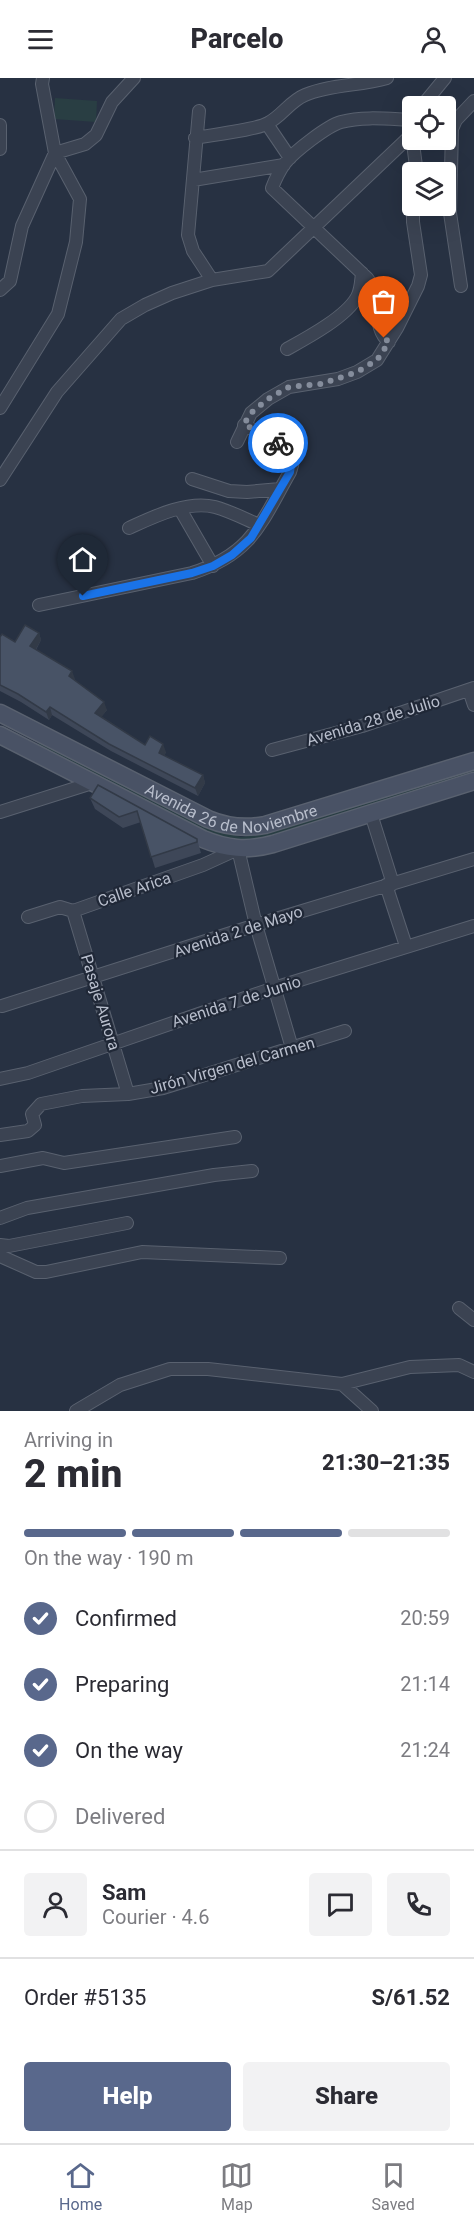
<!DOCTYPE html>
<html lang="en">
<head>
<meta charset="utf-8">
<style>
	body { margin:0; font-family:Roboto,sans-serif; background:#f2f2f3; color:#2b2b33; height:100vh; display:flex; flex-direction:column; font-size:22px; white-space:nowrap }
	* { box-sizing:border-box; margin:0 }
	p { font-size:20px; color:#7c7c81 }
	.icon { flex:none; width:33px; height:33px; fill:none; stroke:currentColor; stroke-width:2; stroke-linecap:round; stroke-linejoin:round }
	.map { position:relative; height:1333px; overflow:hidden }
	.drawer { display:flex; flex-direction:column; background:#fff; flex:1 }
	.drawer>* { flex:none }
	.buttons { position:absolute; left:402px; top:18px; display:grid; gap:12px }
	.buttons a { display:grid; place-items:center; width:54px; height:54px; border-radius:6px; background:#fff; box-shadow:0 6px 24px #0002; font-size:30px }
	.pin { position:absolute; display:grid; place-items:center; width:51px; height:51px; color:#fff; margin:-62px -26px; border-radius:50% 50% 50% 0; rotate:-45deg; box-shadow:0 0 6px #0007 }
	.pin .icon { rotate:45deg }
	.courier { position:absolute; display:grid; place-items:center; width:60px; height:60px; margin:-30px; border:4px solid #1a73e8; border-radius:50%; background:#fff; color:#222; box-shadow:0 2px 8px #0007 }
	.summary em { font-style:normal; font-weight:800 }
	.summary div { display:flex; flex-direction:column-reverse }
	.summary { display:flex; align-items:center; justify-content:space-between; height:102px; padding:0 24px }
	h1 { font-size:39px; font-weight:800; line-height:45px }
	.bar { display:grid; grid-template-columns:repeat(4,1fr); gap:9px 6px; align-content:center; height:72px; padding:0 24px }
	.bar i { height:8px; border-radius:4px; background:#e1e1e2 }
	.bar .on { background:#59688c }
	.bar p { grid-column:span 4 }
	.line { display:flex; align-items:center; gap:15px; padding:0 24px; border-top:2px solid #e1e1e2 }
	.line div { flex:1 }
	.round { display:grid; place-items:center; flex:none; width:63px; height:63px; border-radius:6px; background:#f2f2f3 }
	ol { padding:0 24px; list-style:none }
	li { display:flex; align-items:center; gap:18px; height:66px }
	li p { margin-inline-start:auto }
	li .icon { padding:6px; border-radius:50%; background:#59688c; color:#fff; stroke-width:4 }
	li:last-child { color:#7c7c81 }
	li i { width:33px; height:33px; border:3px solid #e1e1e2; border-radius:50% }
	.button { display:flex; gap:12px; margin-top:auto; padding:12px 24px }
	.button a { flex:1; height:69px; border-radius:6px; background:#59688c; color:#fff; font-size:24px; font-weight:800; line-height:69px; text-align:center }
	.button a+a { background:#f2f2f3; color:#2b2b33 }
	header { display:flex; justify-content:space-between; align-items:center; height:78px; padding:0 24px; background:#fff; font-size:27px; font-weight:800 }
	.tabs { display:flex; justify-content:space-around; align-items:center; height:84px; border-top:2px solid #e1e1e2; background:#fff; font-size:16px; color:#7c7c81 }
	.tabs a { display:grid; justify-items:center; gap:3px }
	.tabs .on { color:#59688c }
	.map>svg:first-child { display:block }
</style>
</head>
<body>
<header><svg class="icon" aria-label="menu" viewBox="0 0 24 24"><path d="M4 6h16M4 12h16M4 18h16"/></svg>Parcelo<svg class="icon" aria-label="person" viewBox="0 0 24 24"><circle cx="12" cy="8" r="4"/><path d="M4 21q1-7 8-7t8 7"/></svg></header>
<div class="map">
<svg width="474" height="1333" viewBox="0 0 474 1333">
	<rect width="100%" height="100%" fill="#273142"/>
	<path fill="#293e43" d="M55,20L97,23L96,44L54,41Z
		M39,664L211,751L241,759L267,756L474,691V698L251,764L227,761L209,755L37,668Z"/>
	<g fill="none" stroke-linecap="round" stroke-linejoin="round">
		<g stroke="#59616f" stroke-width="14">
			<path id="minor" d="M422,28L445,0
				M199,33L188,157L193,173L212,202
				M267,46L290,80
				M0,47V71
				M411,51L416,88L415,94
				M195,60C210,57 257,52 268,45C282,38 290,23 305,17C331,6 360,8 387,0
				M55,75L85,66L96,57L112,24L134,0
				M193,102L284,87
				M461,208L450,135L452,51L456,42L474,23
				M0,212L10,203L22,148L55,75
				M389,264C371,249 383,221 367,200L272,110C275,102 280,92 285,85C295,73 327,48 341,44C364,38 388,41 411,42
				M287,271C307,260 346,239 357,219C361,212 361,203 362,195
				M0,330L58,236L76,164L80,121L55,75L42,6L43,0
				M237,364L251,335L268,321L289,309L338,301L357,294L377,282L397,250L418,208L421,197L413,144V128
				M192,401L229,413L247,414L280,411
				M0,402L57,314L121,241L145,227L172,215L212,202L268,193L410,58
				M180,431L213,488
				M129,450C153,439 187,422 215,429C230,433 245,441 259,447
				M39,527L192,495C252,476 261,445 290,394C291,390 294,385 292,380C288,367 255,353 244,347
				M469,612L474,627
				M272,672L362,648L474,610
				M0,734L92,705
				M371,736L393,806
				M386,807L406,868
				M73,833L128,1016
				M28,839L60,829L73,833L203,787L238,771L256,847L292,970
				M2,928L256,847L474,781
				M0,1001L28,995L274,910L474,848
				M0,1057L28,1053L35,1047L32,1036L41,1026L82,1018L128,1016L163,1010L345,953
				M0,1088L43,1080L64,1085L235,1059
				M0,1140L27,1130L214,1097L252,1093
				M0,1167L9,1168L127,1145
				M0,1178L36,1194H46L142,1174L280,1180
				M459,1230L474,1242
				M342,1306L372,1333
				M76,1333L120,1307L170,1291H208L342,1306L410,1289L459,1287L474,1294"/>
		</g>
		<g stroke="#59616f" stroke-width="19">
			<g id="secondary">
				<path id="s1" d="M0,635L208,741C227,749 244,751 265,747L474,683"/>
				<path d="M0,657L203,761C227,771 247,773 273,766L474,703"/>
			</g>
		</g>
		<use href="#minor" stroke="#3b4352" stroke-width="12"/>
		<use href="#secondary" stroke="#495265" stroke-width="16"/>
	</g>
	<path fill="#3e4758" d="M39,555L41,562L36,572L75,601L74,602L107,632L101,639L145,667L166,674L164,678L203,697L205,705L198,718L111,673L52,637L49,642L21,624L0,613V559L15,564Z
		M98,707L197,761L201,775L155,790L141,744L123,750L95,731L90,720Z"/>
	<path fill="#323a47" d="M39,555L41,562L33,576L30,568Z
		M72,593L75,601L72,606L69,598Z
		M104,624L107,632L98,643L95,635Z
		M50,629L52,637L49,642L46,634Z
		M163,666L166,674L162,683L159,675Z
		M203,697L205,705L198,718L195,710Z"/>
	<path fill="#485366" stroke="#323a47" stroke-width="1.5" d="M25,547L39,555L30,568L72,593L69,598L104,624L95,635L145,667L150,658L163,666L159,675L203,697L195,710L109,666L50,629L46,634L18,616L0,607V559L2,556L15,564Z
		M98,707L197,761V764L151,779L137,733L119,739L90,720Z"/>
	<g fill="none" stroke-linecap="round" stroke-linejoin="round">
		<path stroke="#858d9c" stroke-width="6" stroke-dasharray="0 10.8" d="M278,365L244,346L251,335L268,321L289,309L321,306L357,294L377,282L389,264L384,260"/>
		<path stroke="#1a73e8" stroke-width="8" d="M83,518L192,495L213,488L232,477L251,460L290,394L292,380L278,365"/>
	</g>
	<g text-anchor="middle" stroke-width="4.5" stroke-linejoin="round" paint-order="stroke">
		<g font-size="16" fill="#b8becc" stroke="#202837">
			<text transform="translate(373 642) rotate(-17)" y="6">Avenida 28 de Julio</text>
			<text dy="6" stroke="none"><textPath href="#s1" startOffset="255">Avenida 26 de Noviembre</textPath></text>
			<text transform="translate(134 811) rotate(-19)" y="6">Calle Arica</text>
			<text transform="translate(238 853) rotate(-18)" y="6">Avenida 2 de Mayo</text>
			<text transform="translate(236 923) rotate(-18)" y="6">Avenida 7 de Junio</text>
			<text transform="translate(101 924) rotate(73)" y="6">Pasaje Aurora</text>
			<text transform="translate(232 987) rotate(-16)" y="6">Jirón Virgen del Carmen</text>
		</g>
	</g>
</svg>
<div class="buttons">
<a><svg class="icon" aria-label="locate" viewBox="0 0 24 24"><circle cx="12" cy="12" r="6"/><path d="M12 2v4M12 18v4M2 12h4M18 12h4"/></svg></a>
<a><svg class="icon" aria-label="layers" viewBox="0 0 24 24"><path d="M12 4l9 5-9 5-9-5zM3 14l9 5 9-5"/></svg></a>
</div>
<div class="pin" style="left:384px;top:260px;background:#ea580c"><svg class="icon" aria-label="bag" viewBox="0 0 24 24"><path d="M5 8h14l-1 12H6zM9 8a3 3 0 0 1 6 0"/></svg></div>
<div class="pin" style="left:83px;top:518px;background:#1f2937"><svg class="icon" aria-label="home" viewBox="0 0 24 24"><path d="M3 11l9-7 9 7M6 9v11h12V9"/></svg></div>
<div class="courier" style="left:278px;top:365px"><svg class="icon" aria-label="bike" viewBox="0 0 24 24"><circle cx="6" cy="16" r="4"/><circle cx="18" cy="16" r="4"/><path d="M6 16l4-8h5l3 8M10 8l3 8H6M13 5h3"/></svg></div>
</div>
<section class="drawer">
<div class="summary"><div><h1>2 min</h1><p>Arriving in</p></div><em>21:30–21:35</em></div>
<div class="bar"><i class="on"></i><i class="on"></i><i class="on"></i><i></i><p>On the way · 190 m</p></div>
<ol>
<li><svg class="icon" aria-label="check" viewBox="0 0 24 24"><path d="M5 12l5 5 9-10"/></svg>Confirmed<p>20:59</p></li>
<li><svg class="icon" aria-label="check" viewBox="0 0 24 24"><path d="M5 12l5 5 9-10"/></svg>Preparing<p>21:14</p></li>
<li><svg class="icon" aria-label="check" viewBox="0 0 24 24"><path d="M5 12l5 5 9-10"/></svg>On the way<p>21:24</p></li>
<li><i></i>Delivered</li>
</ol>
<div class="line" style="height:108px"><a class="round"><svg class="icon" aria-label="person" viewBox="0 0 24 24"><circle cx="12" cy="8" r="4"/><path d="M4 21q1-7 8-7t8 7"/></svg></a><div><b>Sam</b><p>Courier · 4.6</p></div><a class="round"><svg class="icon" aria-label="chat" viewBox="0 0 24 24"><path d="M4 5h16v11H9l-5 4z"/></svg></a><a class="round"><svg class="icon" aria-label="phone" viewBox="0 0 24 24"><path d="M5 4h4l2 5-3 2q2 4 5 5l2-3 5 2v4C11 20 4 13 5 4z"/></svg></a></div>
<div class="line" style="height:78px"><div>Order #5135</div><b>S/61.52</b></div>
<div class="button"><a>Help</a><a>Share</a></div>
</section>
<nav class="tabs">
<a class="on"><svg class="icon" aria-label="home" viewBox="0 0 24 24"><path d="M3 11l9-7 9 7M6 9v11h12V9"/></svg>Home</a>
<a><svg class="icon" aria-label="map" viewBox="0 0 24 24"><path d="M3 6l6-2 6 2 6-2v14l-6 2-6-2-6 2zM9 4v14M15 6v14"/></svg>Map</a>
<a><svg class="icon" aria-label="saved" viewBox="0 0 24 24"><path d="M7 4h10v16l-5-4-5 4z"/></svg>Saved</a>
</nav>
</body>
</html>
